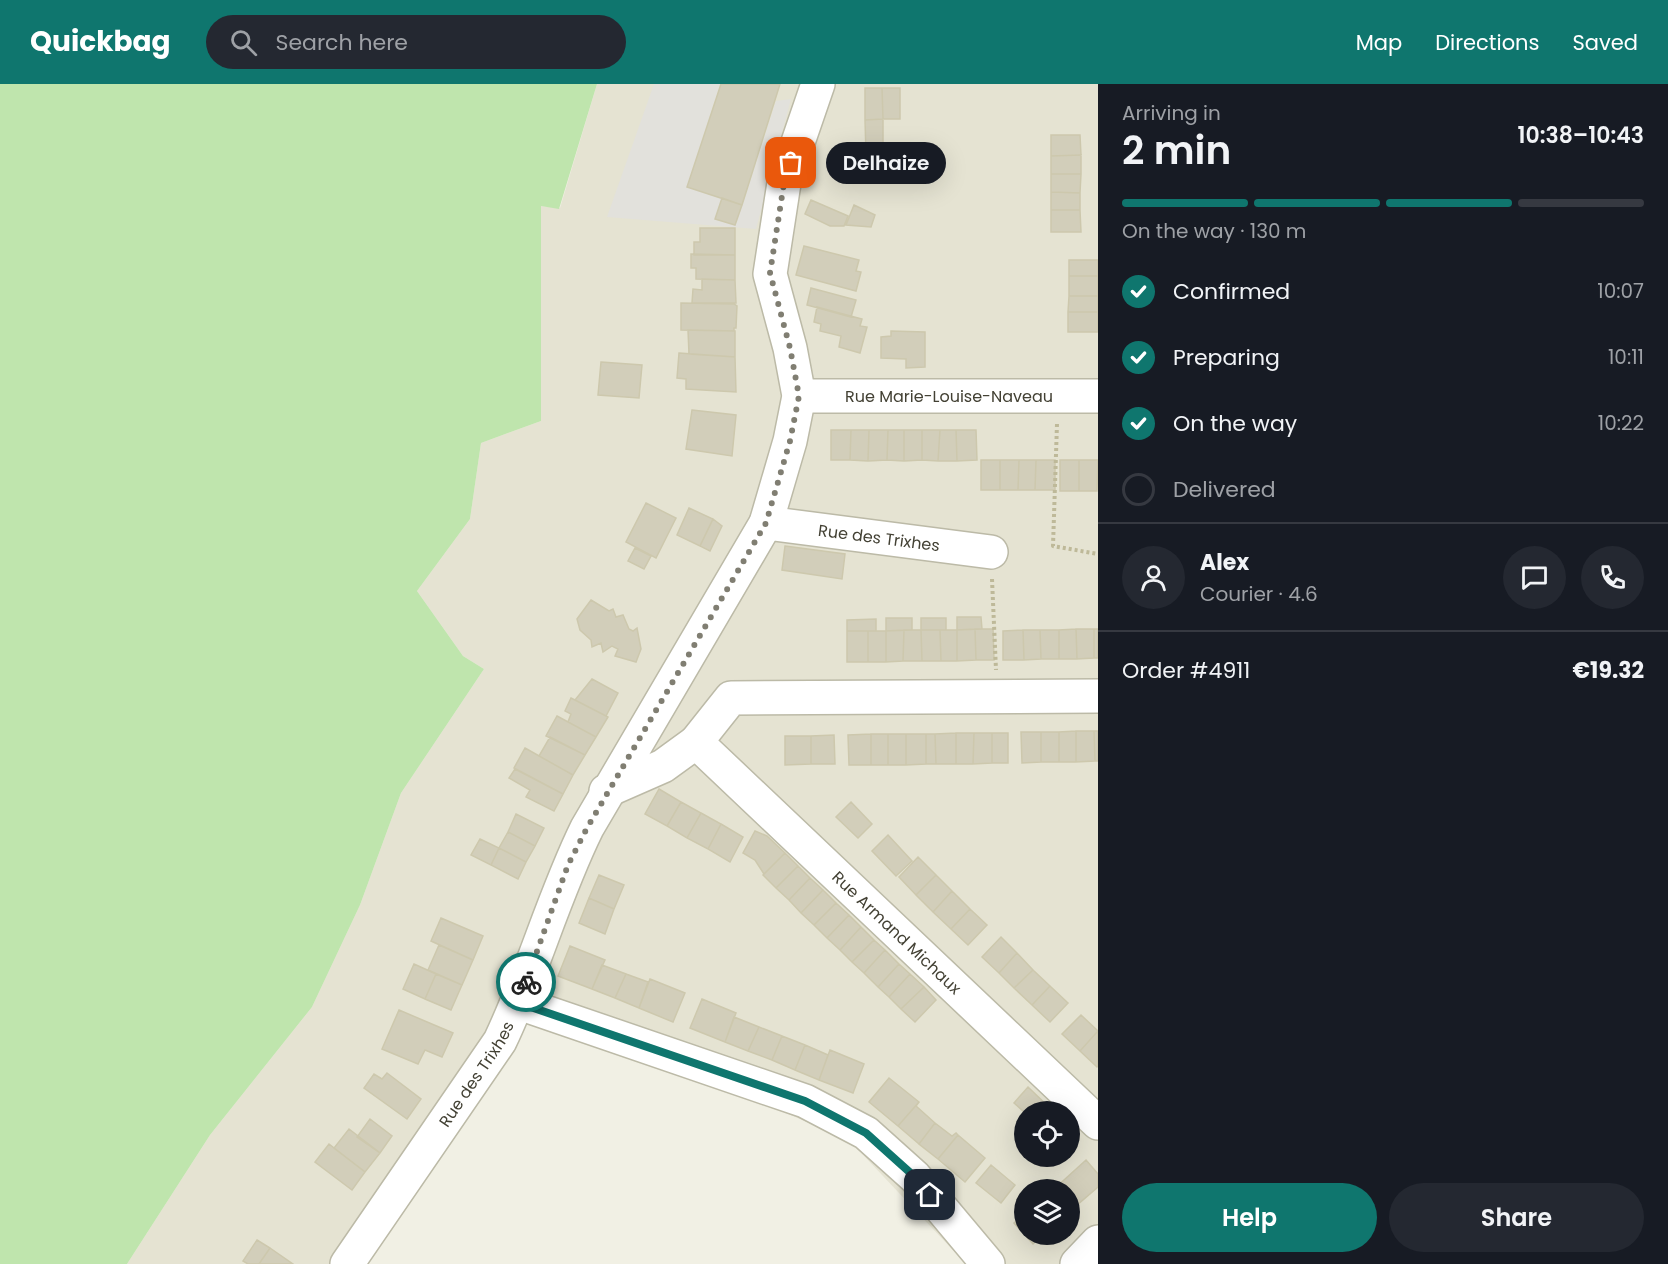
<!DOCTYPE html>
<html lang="en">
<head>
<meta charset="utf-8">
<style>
	body { margin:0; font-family:Poppins,sans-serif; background:#242831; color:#f1f3f6; height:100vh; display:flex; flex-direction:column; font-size:22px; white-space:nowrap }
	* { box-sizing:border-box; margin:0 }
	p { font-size:20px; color:#9ea1a6 }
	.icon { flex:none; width:33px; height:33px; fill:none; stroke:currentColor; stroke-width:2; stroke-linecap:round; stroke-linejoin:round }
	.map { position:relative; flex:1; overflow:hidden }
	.side { display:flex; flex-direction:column; background:#171b24; width:570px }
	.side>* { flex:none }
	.controls { position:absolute; left:1014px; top:1017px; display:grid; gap:12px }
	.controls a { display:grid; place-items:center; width:66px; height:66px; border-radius:50%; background:#171b24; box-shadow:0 6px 24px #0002; font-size:30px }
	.pin { position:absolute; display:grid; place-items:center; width:51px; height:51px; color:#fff; margin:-26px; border-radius:12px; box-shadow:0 3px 9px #0006 }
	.courier { position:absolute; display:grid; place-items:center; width:60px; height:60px; margin:-30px; border:4px solid #0f766e; border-radius:50%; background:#fff; color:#222; box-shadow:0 2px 8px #0007 }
	.bubble { position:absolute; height:42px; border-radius:21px; background:#171b24; box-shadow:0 6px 24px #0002; font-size:20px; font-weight:600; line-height:42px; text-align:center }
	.summary em { font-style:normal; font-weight:600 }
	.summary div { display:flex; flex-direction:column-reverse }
	.summary { display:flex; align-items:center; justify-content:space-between; height:102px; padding:0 24px }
	h1 { font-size:39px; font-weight:600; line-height:45px }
	.bar { display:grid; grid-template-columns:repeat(4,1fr); gap:9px 6px; align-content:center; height:72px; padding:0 24px }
	.bar i { height:8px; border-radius:4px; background:#363941 }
	.bar .selected { background:#0f766e }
	.bar p { grid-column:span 4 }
	.line { display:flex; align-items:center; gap:15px; padding:0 24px; border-top:2px solid #363941 }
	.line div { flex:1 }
	.round { display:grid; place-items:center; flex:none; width:63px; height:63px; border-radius:32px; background:#242831 }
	ol { padding:0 24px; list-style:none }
	li { display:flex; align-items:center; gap:18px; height:66px }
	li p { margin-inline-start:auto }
	li .icon { padding:6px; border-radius:50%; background:#0f766e; color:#fff; stroke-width:4 }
	li:last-child { color:#9ea1a6 }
	li i { width:33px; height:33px; border:3px solid #363941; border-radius:50% }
	.button { display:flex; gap:12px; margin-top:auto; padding:12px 24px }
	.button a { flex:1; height:69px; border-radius:36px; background:#0f766e; color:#fff; font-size:24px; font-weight:600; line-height:69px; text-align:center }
	.button a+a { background:#242831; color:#f1f3f6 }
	header { display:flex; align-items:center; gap:36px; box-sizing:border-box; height:84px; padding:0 30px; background:#0f766e; color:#fff }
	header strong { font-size:28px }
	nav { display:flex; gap:33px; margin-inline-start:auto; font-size:21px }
	.search { width:420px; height:54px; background:#242831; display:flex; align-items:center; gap:15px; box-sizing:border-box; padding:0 21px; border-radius:33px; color:#9ea1a6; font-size:22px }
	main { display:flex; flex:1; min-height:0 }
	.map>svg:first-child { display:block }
</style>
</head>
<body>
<header>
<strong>Quickbag</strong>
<div class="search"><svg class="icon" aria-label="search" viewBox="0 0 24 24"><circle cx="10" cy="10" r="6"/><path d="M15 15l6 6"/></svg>Search here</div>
<nav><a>Map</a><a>Directions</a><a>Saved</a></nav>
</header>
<main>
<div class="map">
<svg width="1098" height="1180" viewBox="0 0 1098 1180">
	<rect width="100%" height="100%" fill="#f1f0e4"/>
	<path fill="#e5e3d2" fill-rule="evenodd" d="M597,0H1098V1180H966L849,1056L515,913L344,1180H127L210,1051L312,923L360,821L401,709L484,585L463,572L417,507L470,435L481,359L541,337V122L560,124ZM1024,1028H1070V1072H1024ZM1024,1106H1070V1150H1024Z"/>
	<path fill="#bfe5ad" d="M0,0H597L559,125L541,122V337L481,359L470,435L417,507L463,572L484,585L401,709L360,821L312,923L210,1051L127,1180H0Z"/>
	<path fill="#e2e1dc" d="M654,0H720L687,103L742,120L776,17L791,15L756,145L607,133Z"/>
	<path fill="#d2ceba" stroke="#cdc8ad" stroke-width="1.5" d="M721,0H780L742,121L687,103Z
		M865,4H882L883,35L865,36Z
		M882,4H900V35H883Z
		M883,35V70H866L865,36Z
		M1051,51H1080L1081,71L1051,72Z
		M1081,71V90H1051V72Z
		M1051,90H1081L1080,109L1051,108Z
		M1051,108L1080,109V126H1051Z
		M722,114L742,121L735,141L715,135Z
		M811,116L848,132L844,142H830L805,130Z
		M854,121L875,131L871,143L846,141Z
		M1051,126H1080L1081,148H1051Z
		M700,144H735V171H694V158H700Z
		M804,162L859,176L856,187L861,188L856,207L796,191Z
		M691,170L735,171V196L696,195V184H691Z
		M1069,176H1098V192H1069Z
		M1069,192H1098V212H1069Z
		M702,195L735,196L736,219H692L693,205L702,206Z
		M811,204L856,216L851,233L807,221Z
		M1069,212H1098V228H1068Z
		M681,219L734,220L737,222L736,244H734V247L681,246Z
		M817,223L862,235L860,242L867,243L860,269L839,263L841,252L820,247L821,240L814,238Z
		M1068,228H1098V248H1068Z
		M688,246L735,247V273L689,270Z
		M891,247L925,248V283L906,284V275L881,274V253L891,252Z
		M679,269L735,273L736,308L686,305V295L677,294Z
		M601,278L642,281L639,314L598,311Z
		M692,326L736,331L732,372L686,365Z
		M831,346H851L850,376H831Z
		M851,346H869L868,377L850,376Z
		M869,346H888L887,376L868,377Z
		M888,346H904V377L887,376Z
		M904,346H922V376L904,377Z
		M922,346H940L938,377L922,376Z
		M940,346H956L957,377H938Z
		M956,346H976L977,376L957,377Z
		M981,376H1000V406H981Z
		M1000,376H1019L1018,406H1000Z
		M1019,376H1036L1035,406H1018Z
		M1036,376H1055V406H1035Z
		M1060,376H1079V407H1060Z
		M1079,376H1098L1097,407H1079Z
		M646,419L676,434L656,474L626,458Z
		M689,424L713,435L700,462L677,451Z
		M713,435L722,442L710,467L700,462Z
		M785,462L845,470L842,495L782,486Z
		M635,464L651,472L644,485L628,477Z
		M591,516L609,527L613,525L616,533L623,531L629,545L633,547L637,544L641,565L636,578L615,572L618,565L612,562L603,568L601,559L592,563L591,556L580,546L577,535Z
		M957,533H981L982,545L957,546Z
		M886,534H912V546L886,547Z
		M921,534H946V546H921Z
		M876,535V547H847V536Z
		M975,545L976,576L957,577V546Z
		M975,545H993L994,576H976Z
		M1076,545L1077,575H1059V546Z
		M1076,545H1094V574L1077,575Z
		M1094,545H1098V574H1094Z
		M904,546L903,577L886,578V547Z
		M904,546H921L922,577H903Z
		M921,546H940L941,577H922Z
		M940,546H957V577H941Z
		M1023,546L1024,576H1003V547Z
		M1023,546H1040L1041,575L1024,576Z
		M1040,546H1059V575H1041Z
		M847,547H868V578H847Z
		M868,547H886V578H868Z
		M592,595L618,609L606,632L575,616Z
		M571,614L608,633L596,653L568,638L571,630L565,627Z
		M557,632L596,653L585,671L546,652Z
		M1076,647V678H1059V648Z
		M1076,647H1094L1095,677L1076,678Z
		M1094,647H1098V677H1095Z
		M1021,648H1041V678L1022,679Z
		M1041,648H1059V678H1041Z
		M956,649V680H936L935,650Z
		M956,649H974L973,680H956Z
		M974,649H992V679L973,680Z
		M992,649H1008V679H992Z
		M871,650H888V681H871Z
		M871,650V681H849L848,651Z
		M888,650H906V681H888Z
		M906,650H926V680L906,681Z
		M926,650H935L936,680H926Z
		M834,651L835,680H811V652Z
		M785,652H811V680L785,681Z
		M550,653L585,671L573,691L539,672Z
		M525,664L573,691L563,710L514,684Z
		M515,685L563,710L554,727L526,713L530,706L509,694Z
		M659,705L681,718L667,742L645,730Z
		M681,718L701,729L687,754L667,742Z
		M851,718L872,740L858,754L836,733Z
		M701,729L721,740L708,765L687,754Z
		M516,730L544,744L535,762L508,748Z
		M721,740L743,753L730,778L708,765Z
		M755,747L767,752L785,769L764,790L755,776L743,769Z
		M508,748L535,762L526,778L499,764Z
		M888,751L912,777L896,792L872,767Z
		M480,755L499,764L491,781L471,771Z
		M499,764L526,778L518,795L491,781Z
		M785,769L798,782L776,804L763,791Z
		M918,773L936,791L916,811L899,793Z
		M798,782L810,794L789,816L776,804Z
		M599,791L624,801L614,825L589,814Z
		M936,791L952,807L933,828L916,811Z
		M810,794L823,806L801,829L789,816Z
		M823,806L836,819L814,841L801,829Z
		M952,807L970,825L951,845L933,828Z
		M589,814L614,825L605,850L579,839Z
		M836,819L849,831L827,854L814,841Z
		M970,825L987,841L968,861L951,845Z
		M849,831L861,843L840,866L827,854Z
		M441,834L483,852L473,876L431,857Z
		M861,843L874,856L852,878L840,866Z
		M1001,853L1017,869L999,889L982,873Z
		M874,856L885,866L864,889L852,878Z
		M439,861L473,876L462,901L428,886Z
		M570,862L605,876L592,905L558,892Z
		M885,866L899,880L878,903L864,889Z
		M1017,869L1033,886L1014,904L999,889Z
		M414,880L436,890L425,915L403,905Z
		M899,880L910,890L889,913L878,903Z
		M602,881L626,890L615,914L592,905Z
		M1033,886L1050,902L1032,921L1014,904Z
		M436,890L462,901L451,926L425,915Z
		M626,890L648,898L639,924L615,914Z
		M910,890L924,903L901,925L889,913Z
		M650,895L685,909L673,938L639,924Z
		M1050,902L1068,919L1050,938L1032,921Z
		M924,903L936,916L915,938L901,925Z
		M702,915L736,929L725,958L690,944Z
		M399,926L453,949L442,973L425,966L418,980L382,965Z
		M1081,931L1098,947L1080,967L1062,950Z
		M734,933L759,943L748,967L725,958Z
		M759,943L782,952L772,976L748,967Z
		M1098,947V982L1097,983L1080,967Z
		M782,952L805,961L795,986L772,976Z
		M805,961L828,971L819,996L795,986Z
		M830,966L864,980L853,1009L819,996Z
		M387,989L421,1015L407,1035L364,1004L374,990L382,995Z
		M889,994L919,1018L898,1042L869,1018Z
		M1028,1003L1054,1028H1024L1014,1019Z
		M919,1018L916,1022L935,1039L919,1060L898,1042Z
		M370,1035L392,1052L380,1069L357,1053Z
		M935,1039L952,1052L956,1049L958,1051L938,1075L919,1060Z
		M349,1045L380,1069L365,1088L334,1064Z
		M958,1051L985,1074L965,1098L938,1075Z
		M329,1060L365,1088L352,1106L315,1078Z
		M1086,1076L1098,1090V1103L1070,1127V1106H1053Z
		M991,1081L1015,1101L1001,1119L976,1099Z
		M1024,1130V1150H1043L1033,1160L1014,1139Z
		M257,1156L270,1164L259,1180H248L243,1177Z
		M270,1164L293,1180H259Z"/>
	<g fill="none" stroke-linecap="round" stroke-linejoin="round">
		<g stroke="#bcbaa7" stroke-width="36">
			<g id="minor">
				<path id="s1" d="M799,312H1098"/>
				<path id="s2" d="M766,439L991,468"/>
				<path id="s3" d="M1098,612L731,614L696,658L1098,1039"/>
				<path d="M606,707L663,682L696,658"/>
				<path d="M519,919L805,1017L866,1049L915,1093L988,1180"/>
				<path id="s4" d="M347,1180L500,957C533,888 553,813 587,744L766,439L790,357L799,312L790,264L770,190L784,99L818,0"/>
				<path d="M1077,1180L1098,1158"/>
			</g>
		</g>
		<path stroke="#beb999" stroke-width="4" stroke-dasharray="3 3" stroke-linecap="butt" d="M1057,340L1053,462L1098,470
			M992,495L996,586"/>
		<use href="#minor" stroke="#fff" stroke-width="33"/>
	</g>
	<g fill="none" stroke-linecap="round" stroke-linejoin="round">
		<path stroke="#807e72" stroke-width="6" stroke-dasharray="0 10.8" d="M526,898L568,781L587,744L766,439L790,357L799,312L790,264L770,189L784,99L791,79"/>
		<path stroke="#0f766e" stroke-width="8" d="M526,898L519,919L805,1017L866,1049L915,1093L930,1111"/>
	</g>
	<g text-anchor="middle" stroke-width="4.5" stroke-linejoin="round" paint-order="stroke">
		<g font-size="16" fill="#434134" stroke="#fff">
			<text dy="6" stroke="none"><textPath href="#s1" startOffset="150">Rue Marie-Louise-Naveau</textPath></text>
			<text dy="6" stroke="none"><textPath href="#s2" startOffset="114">Rue des Trixhes</textPath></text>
			<text dy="6" stroke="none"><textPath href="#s3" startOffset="700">Rue Armand Michaux</textPath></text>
			<text dy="6" stroke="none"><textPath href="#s4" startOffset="230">Rue des Trixhes</textPath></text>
		</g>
	</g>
</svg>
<div class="controls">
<a><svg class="icon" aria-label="locate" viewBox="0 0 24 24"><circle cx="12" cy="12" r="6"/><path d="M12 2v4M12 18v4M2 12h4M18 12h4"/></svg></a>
<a><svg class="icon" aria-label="layers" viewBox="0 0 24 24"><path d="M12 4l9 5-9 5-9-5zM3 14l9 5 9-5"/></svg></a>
</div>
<div class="pin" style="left:791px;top:79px;background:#ea580c"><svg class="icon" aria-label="bag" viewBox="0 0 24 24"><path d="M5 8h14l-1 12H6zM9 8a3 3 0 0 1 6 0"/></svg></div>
<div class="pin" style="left:930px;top:1111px;background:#1f2937"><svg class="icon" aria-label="home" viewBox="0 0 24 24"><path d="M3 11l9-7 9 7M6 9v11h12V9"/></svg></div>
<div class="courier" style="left:526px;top:898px"><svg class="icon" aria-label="bike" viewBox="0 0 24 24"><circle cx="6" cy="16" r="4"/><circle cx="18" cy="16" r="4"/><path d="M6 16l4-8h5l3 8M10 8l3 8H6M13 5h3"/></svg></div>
<div class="bubble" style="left:826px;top:58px;width:120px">Delhaize</div>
</div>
<section class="side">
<div class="summary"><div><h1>2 min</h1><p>Arriving in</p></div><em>10:38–10:43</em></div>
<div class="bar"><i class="selected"></i><i class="selected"></i><i class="selected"></i><i></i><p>On the way · 130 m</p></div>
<ol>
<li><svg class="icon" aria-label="check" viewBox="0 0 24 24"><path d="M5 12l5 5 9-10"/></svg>Confirmed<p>10:07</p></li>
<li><svg class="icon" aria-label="check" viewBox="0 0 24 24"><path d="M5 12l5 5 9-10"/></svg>Preparing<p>10:11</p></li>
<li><svg class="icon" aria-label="check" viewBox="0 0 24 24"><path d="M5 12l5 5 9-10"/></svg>On the way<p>10:22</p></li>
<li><i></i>Delivered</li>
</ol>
<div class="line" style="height:108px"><a class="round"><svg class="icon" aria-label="person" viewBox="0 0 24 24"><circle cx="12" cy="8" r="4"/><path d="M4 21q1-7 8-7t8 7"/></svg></a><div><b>Alex</b><p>Courier · 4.6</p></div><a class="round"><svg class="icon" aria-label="chat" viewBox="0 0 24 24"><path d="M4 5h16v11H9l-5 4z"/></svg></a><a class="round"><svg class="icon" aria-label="phone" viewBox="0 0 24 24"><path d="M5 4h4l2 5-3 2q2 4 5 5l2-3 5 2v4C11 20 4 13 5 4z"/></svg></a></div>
<div class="line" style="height:78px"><div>Order #4911</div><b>€19.32</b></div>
<div class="button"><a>Help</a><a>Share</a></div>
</section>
</main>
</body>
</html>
